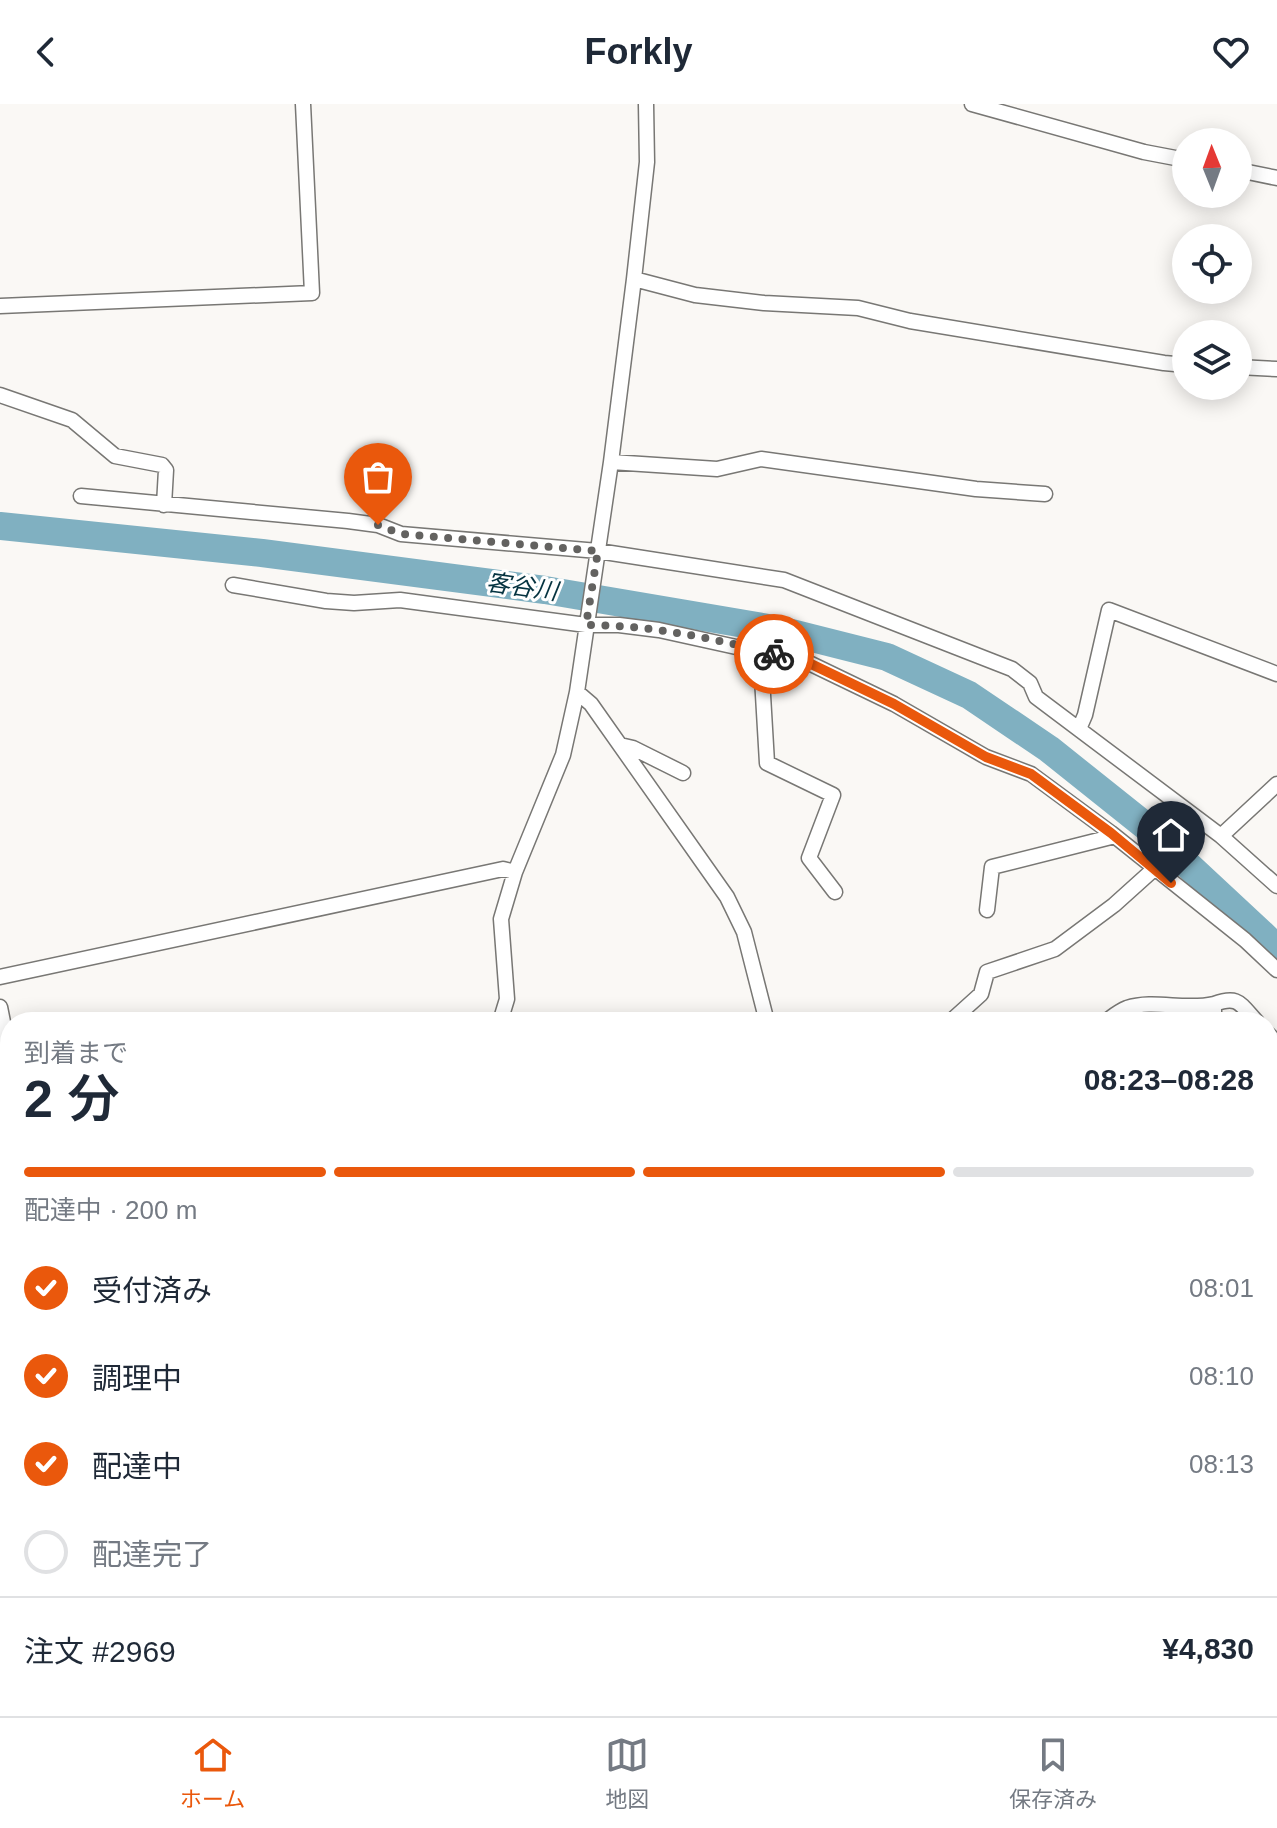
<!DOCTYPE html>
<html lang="ja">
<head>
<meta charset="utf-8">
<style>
	body { margin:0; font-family:Arial,"Noto Sans JP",sans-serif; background:#f2f2f3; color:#1f2937; height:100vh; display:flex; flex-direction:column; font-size:30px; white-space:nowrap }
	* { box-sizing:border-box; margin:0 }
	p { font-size:26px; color:#747a83 }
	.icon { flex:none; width:44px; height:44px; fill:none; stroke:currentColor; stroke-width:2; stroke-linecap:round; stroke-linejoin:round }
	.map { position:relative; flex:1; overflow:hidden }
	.panel { position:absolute; left:0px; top:908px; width:1278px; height:704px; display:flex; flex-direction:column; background:#fff; border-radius:32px 32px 0 0; box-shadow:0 4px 20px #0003 }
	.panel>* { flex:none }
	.needle { width:52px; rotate:359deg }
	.controls { position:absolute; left:1172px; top:24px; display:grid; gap:16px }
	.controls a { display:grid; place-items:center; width:80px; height:80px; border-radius:50%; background:#fff; box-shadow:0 4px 20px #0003; font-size:40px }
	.pin { position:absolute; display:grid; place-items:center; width:68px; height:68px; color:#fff; margin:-82px -34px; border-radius:50% 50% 50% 0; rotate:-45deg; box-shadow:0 0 8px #0007 }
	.pin .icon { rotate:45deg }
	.courier { position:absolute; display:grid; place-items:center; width:80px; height:80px; margin:-40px; border:6px solid #ea580c; border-radius:50%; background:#fff; color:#222; box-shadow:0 2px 10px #0007 }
	.overview em { font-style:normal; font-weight:600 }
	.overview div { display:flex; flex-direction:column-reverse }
	.overview { display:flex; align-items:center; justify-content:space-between; height:136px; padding:0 24px }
	h1 { font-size:52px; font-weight:600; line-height:60px }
	.bar { display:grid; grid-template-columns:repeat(4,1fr); gap:12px 8px; align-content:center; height:96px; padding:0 24px }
	.bar i { height:10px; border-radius:6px; background:#e0e1e3 }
	.bar .active { background:#ea580c }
	.bar p { grid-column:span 4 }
	.line { display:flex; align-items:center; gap:20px; padding:0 24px; border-top:2px solid #e0e1e3 }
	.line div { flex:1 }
	ol { padding:0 24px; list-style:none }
	li { display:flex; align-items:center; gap:24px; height:88px }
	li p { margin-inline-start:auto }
	li .icon { padding:8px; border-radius:50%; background:#ea580c; color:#fff; stroke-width:4 }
	li:last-child { color:#747a83 }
	li i { width:44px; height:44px; border:4px solid #e0e1e3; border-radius:50% }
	header { display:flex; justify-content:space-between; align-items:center; height:104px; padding:0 24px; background:#fff; font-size:36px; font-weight:600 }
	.dock { display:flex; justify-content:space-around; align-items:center; height:112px; border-top:2px solid #e0e1e3; background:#fff; font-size:22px; color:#747a83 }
	.dock a { display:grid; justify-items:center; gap:4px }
	.dock .active { color:#ea580c }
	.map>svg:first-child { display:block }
</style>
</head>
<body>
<header><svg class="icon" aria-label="back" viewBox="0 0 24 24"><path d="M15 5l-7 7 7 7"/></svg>Forkly<svg class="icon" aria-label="heart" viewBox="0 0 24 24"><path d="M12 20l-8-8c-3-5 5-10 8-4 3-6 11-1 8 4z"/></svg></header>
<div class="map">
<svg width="1277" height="1612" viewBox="0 0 1277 1612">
	<rect width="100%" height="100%" fill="#faf8f5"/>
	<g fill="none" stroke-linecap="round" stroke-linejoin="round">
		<path stroke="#80b0c1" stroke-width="28" d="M0,422L262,449L545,486L780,526L887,553L969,591L1049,645L1148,724L1277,844"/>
		<g stroke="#787774" stroke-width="17">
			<path id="minor" d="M972,0L1144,48L1186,56
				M1238,66L1277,74
				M634,175L695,191L764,199L858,204L910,217L1164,259L1186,261
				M0,202L312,189L303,0
				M1238,263L1277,265
				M0,291L72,316L115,352L162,361L166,366L164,401
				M611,358L717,365L761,355L976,385L1045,390
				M81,392L348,417L378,421L401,430L598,447L784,476L1012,565L1030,579L1036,593L1221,732L1277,782
				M233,481L326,497L354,499L400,496L586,521H619L659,526L809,559L894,600L986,653L1031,670L1111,729L1245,836L1277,866
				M765,548L761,557L767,659L833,691L809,754L835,788
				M577,588L591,600L727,793L744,828L767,918
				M1079,625L1085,611L1109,506L1277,570
				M620,641L633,644L683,669
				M1221,732L1277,680
				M987,806L992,763L1115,732
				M0,873L503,765L515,768
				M1214,900C1239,891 1240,900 1257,918
				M0,903L10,953
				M500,918L507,895L501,815L515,768L563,651L577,588L611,358L634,175L647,58L646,0
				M950,918L981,890L987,868L1055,845L1114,801L1154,765
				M1105,918C1112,913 1119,907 1127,904C1154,895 1185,907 1214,900V912L1208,918
				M1268,930L1277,939
				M1268,1045L1277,1054
				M1268,1091L1277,1081
				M1268,1106L1277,1112
				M1268,1207L1277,1212
				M0,1416L10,1413
				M1268,1444L1277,1449
				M1268,1558L1277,1553
				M192,1602L194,1612
				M422,1602L425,1612
				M1035,1612L1056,1602"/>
		</g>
		<use href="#minor" stroke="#fff" stroke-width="14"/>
	</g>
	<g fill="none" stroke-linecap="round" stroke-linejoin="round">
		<path stroke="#636260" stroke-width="8" stroke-dasharray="0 14.4" d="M378,421L401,430L598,447L586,521C649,521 713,534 774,550"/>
		<path stroke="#ea580c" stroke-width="10" d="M774,550L809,559L894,600L986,653L1031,670L1111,729L1171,779"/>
	</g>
	<g text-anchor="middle" stroke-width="6" stroke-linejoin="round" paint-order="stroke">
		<g font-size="24" font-style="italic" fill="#053340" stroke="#fff">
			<text transform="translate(522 483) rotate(8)" y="8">客谷川</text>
		</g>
	</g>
</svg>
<div class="controls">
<a><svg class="needle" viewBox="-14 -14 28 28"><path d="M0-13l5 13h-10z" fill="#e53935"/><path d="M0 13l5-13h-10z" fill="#747a83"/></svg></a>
<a><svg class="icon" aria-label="locate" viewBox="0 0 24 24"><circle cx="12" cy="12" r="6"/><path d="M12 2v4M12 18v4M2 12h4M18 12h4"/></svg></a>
<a><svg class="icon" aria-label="layers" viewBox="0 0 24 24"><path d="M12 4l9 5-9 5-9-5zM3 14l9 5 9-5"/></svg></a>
</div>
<div class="pin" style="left:378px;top:421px;background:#ea580c"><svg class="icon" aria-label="bag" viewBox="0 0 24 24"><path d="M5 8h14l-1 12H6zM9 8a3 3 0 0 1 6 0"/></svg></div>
<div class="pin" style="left:1171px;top:779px;background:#1f2937"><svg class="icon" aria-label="home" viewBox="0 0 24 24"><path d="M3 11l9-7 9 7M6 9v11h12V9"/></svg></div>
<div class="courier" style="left:774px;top:550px"><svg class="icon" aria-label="bike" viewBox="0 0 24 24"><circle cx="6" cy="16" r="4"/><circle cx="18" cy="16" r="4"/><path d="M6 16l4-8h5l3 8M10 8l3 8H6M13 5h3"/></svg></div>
<section class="panel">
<div class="overview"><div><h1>2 分</h1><p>到着まで</p></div><em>08:23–08:28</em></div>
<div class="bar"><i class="active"></i><i class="active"></i><i class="active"></i><i></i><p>配達中 · 200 m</p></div>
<ol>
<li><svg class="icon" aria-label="check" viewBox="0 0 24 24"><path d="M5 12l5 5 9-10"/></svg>受付済み<p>08:01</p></li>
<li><svg class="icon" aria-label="check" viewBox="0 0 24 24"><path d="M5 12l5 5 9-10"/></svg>調理中<p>08:10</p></li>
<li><svg class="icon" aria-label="check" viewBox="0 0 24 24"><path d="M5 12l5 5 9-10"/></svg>配達中<p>08:13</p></li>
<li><i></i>配達完了</li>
</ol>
<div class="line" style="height:104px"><div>注文 #2969</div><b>¥4,830</b></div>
</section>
</div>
<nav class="dock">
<a class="active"><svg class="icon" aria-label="home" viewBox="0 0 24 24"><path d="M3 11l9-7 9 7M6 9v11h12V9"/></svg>ホーム</a>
<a><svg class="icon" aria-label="map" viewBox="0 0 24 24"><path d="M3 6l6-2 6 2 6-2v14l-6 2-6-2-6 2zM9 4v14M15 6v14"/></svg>地図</a>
<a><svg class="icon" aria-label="saved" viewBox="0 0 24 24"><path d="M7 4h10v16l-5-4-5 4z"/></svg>保存済み</a>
</nav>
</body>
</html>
